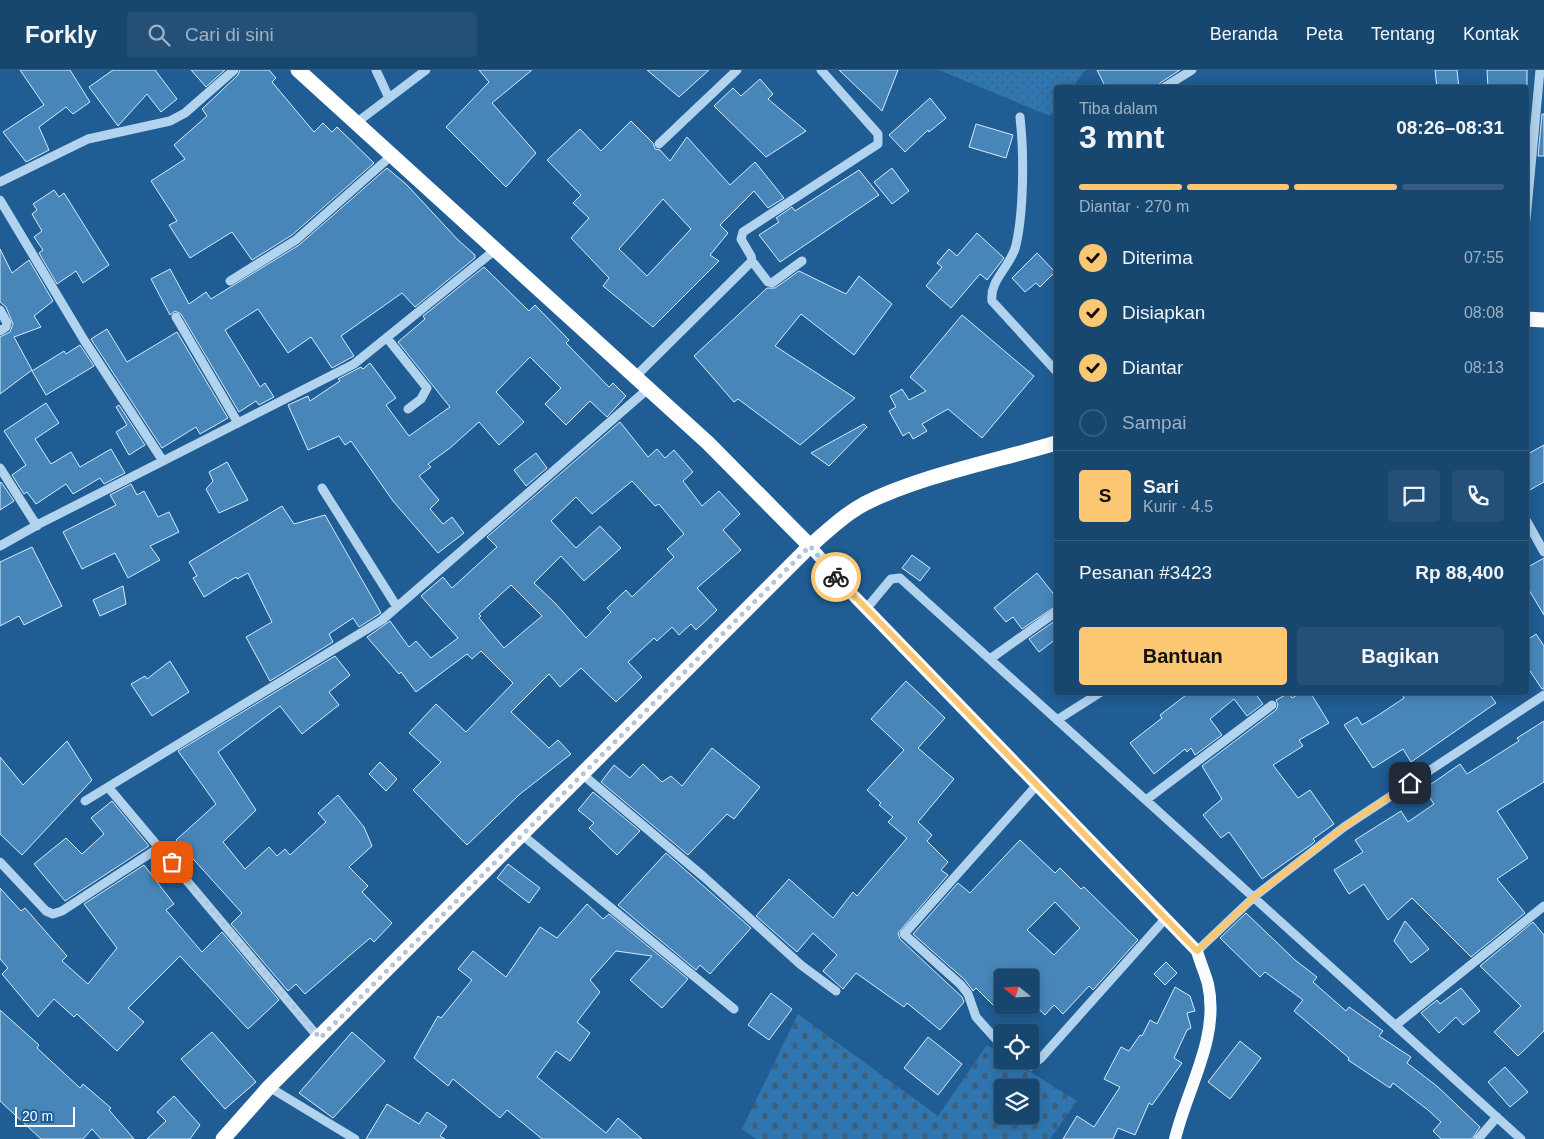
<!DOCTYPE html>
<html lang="id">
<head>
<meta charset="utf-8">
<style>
	body { margin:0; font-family:Arial,sans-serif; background:#245077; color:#f1f3f6; height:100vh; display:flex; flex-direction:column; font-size:19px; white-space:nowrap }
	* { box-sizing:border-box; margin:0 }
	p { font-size:16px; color:#9eb1c3 }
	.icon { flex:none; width:28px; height:28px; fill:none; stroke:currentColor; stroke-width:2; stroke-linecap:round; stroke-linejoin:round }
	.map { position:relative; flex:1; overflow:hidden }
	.details { position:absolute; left:1054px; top:15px; width:475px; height:610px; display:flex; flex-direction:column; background:#17466f; border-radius:5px; box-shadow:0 2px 12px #0003,0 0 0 1px #365e82 }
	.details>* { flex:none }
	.needle { width:32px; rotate:288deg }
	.tools { position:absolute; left:994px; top:899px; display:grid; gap:10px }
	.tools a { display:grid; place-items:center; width:45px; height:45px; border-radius:5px; background:#17466f; box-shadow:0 2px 12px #0003,0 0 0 1px #365e82; font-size:25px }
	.scale { position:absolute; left:15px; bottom:12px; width:60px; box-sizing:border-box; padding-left:5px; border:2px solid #fff; border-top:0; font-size:14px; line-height:18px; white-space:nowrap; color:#fff; -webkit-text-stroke:4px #1f5d94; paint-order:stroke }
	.pin { position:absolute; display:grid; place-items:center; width:42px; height:42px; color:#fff; margin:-21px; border-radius:10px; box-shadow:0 2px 8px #0006 }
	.courier { position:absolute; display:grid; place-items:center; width:50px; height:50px; margin:-25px; border:4px solid #fcc772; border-radius:50%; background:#fff; color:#222; box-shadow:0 1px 6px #0007 }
	.headline em { font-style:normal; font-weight:700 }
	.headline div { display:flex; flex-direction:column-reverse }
	.headline { display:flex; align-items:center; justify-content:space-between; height:85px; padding:0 25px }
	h1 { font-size:32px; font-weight:700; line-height:38px }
	.bar { display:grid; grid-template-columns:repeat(4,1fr); gap:8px 5px; align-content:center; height:60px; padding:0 25px }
	.bar i { height:6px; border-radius:4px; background:#365e82 }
	.bar .active { background:#fcc772 }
	.bar p { grid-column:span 4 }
	.line { display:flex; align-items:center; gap:12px; padding:0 25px; border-top:1px solid #365e82 }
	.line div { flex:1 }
	.round { display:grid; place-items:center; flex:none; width:52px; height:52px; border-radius:5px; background:#245077 }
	ol { padding:0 25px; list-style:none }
	li { display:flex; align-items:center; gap:15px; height:55px }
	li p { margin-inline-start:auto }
	li .icon { padding:5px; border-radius:50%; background:#fcc772; color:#111; stroke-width:4 }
	li:last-child { color:#9eb1c3 }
	li i { width:28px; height:28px; border:2px solid #365e82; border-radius:50% }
	.action { display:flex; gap:10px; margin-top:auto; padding:10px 25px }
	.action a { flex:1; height:58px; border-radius:5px; background:#fcc772; color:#111; font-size:20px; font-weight:700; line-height:58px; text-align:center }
	.action a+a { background:#245077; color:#f1f3f6 }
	header { display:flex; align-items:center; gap:30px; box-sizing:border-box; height:70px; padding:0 25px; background:#17466f; border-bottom:1px solid #365e82 }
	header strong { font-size:24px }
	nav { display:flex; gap:28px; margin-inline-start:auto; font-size:18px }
	.search { width:350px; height:45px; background:#245077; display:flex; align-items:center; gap:12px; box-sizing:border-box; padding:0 18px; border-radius:5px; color:#9eb1c3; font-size:19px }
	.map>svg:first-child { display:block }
</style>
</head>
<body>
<header>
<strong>Forkly</strong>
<div class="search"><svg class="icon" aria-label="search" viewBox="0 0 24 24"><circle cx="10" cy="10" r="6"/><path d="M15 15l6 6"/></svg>Cari di sini</div>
<nav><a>Beranda</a><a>Peta</a><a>Tentang</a><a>Kontak</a></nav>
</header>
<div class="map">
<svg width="1544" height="1069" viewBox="0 0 1544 1069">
	<defs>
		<pattern id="cemetery-stones" width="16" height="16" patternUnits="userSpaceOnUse" patternTransform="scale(1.25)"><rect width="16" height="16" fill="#2f76b0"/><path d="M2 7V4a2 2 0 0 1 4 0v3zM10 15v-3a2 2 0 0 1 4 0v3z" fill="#3f5f79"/></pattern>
		<pattern id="park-dots" width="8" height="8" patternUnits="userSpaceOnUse" patternTransform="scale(1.25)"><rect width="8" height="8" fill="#2f76b0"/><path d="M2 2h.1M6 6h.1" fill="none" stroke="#3f5f79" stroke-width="1.8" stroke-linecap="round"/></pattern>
	</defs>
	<rect width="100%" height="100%" fill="#1f5d94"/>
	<path fill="url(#cemetery-stones)" fill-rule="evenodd" d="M798,944L938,1046L987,975L1002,985V990H1011L1077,1031L1050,1069H756L742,1059ZM1002,1018H1030V1045H1002Z"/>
	<path fill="url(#park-dots)" d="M939,0H1086L1072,17L1056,18V38L1050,46Z"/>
	<path fill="#4886ba" stroke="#d8ebfa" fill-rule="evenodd" d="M20,0H70L90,32L73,44L66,37L39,57L49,80L26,92L3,62L44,35Z
		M113,0H155L177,29L161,42L147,24L118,56L89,17Z
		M191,0H225L206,17Z
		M240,0H269L276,8L272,12L314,62L323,53L332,62L337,57L374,93L292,165L252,190L232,162L190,188L169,155L177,151L151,111L185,89L174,75L207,46L202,39L238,5Z
		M479,0H532L492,33L536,83L506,117L446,57L489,12Z
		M647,0H709L679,27Z
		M839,0H898L882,41Z
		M1097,0H1180L1160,13L1157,18H1106Z
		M1435,0H1457L1459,18H1437Z
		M1487,0H1527V18H1488Z
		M760,9L773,24L768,29L806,61L766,87L714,36L733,18L741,26Z
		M930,28L946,48L929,62L928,60L905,82L889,65Z
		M1542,44H1544V86H1538Z
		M631,51L653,73L655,79L660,80L670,91L687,67L730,115L755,92L784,128L768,138L754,121L720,155L728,163L710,185L719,191L653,257L603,216L609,208L571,168L589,148L573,133L581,125L547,90L580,59L601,81ZM663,129L691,159L647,206L619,179Z
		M976,54L1013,65L1006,88L969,77Z
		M387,98L407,115L458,170L475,185V188L415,237L402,223L341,266L354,286L332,298L311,267L288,283L258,239L239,251L225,260L260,317L265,313L274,327L259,335L256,331L239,342L181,244L175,241L170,245L151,209L170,199L189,234L206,222L211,229L299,175Z
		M892,98L909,121L892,134L874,112Z
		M859,100L879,125L780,192L759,165L779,152L776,148L792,137L795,141Z
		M54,120L59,127L64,123L109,195L83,213L76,201L57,214L39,183L43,180L34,167L42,161L32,144L37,140L33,134Z
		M977,163L1004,188L987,210L980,204L951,238L926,216L942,197L937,193L949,179L957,186Z
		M0,179L12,203L29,190L53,231L34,246L41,257L14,267L32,300L0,324V267L10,262L13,254L6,237L0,232Z
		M1037,183L1055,202L1040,217L1036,213L1025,222L1012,208Z
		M484,197L529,241L535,235L569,270L566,273L609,317L613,313L626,326L607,347L590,331L566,355L545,334L561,318L530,287L496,322L524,352L499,375L479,352L450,378L428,394L431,397L419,406L439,430L430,439L443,454L452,447L464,463L438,483L393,431L351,371L345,375L339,366L308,380L288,335L308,326L310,331L340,311L338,309L361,297L363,299L370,293L396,328L386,335L409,366L450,337L398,272L425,249L423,246Z
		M799,201L846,224L859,206L892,234L854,285L801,244L775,276L855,328L800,375L738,329L734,332L694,286L767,218H775Z
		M962,245L1034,306L982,368L948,339L922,354L927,361L913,369L909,362L903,366L889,341L896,337L890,326L902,319L909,330L926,321L910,307Z
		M107,259L127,292L177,262L228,348L200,364L196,357L162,378L91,269Z
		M80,275L94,296L46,325L32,301L64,281L66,284Z
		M46,333L59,353L35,369L51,394L71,382L80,397L111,379L125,403L104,414L100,408L73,424L66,414L36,434L27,422L24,424L12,405L26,395L4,361Z
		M119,335L145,375L129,385L116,362L127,355L116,337Z
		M620,352L648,387L657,379L665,388L674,380L693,402L683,411L702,436L719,421L740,444L723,460L741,480L697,518L717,540L696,560L691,554L679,565L672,557L657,571L654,568L628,592L642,607L616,632L581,598L560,617L549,604L511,642L549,678L558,670L571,684L520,724L467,775L413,720L441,692L409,663L436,634L466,662L513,613L481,581L472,589L467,584L416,622L401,602L399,604L367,567L390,551L409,577L416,571L431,588L458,568L421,526L443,507L452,518L497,477L487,467ZM632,411L655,436L659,434L684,464L667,479L674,487L632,527L626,520L607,538L611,542L586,568L556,534L534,513L561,486L584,511L621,478L600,456L576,478L551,451L576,427L592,444ZM511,515L542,546L504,578L479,548L481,546L479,544Z
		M864,354L867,357L829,396L811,383Z
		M1544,375V412L1526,422V385Z
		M536,383L547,398L526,416L514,400Z
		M227,392L248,430L219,443L206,419L213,411L209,402Z
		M1,412L14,431L0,440V413Z
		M131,414L137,425L144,421L158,447L169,442L179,462L150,476L160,490L128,508L115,483L82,499L63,462L116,435L110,425Z
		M282,436L294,454L325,445L381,543L359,557L353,548L329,564L333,572L270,611L246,567L272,552L248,503L237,509L236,507L204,527L193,508L197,506L189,492Z
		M32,477L62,536L24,555L19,546L0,556V492Z
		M912,485L930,498L920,511L902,498Z
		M1544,488V545L1526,515V498Z
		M1037,503L1056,527V536L1022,559L1013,547L1006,552L994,538Z
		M123,516L126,534L100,546L93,530Z
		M1056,550V569L1039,582L1029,569Z
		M1536,564L1544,576V619H1542L1526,595V571Z
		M335,586L350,605L329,622L339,635L302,664L280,636L218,682L256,740L223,772L245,799L269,777L277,786L285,779L290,785L326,752L318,743L338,725L364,757L372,776L349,797L368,816L362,822L392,853L374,872L370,868L305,924L296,914L288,921L231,854L242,843L176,770L216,734L178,681Z
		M170,591L189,622L152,646L131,614L145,606L147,609Z
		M906,611L945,648L918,678L954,709L918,752L932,765L927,771L948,792L941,800L948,805L898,863L900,869L962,927L964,932L940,960L907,933L904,937L856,903L843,919L823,901L837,885L813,863L797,882L756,846L789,809L833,848L853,822L857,826L907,768L888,752L893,747L879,735L881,733L867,720L904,680L871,649Z
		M1190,622H1254L1263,634L1247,646L1234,629L1210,649L1222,665L1195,685L1191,678L1187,682L1185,679L1154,704L1130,673L1162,648L1160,645Z
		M1302,622H1310L1329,653L1299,670L1303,676L1273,695L1298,728L1310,720L1334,754L1313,769L1315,771L1312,774L1262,809L1229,762L1221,768L1203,745L1222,729L1202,696L1276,640L1278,635L1276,630L1289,623L1292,628Z
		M1400,622H1488L1496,633L1411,692L1403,679L1373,698L1344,655L1357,647L1362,655L1377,646L1404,628Z
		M1544,651V712L1497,741L1528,788L1497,809L1525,843L1471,887L1412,828L1388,850L1364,814L1349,824L1334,800L1363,782L1355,770L1401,741L1408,752L1434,734L1424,719L1460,694L1467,704L1519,671L1517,668Z
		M67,671L92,710L22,785L0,764V687L23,715Z
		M712,678L760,717L734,749L727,744L688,785L601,712L614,695L630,708L643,694L662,712L671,706L682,716Z
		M380,692L397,709L386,721L369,704Z
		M593,722L640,761L617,785L589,758L594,753L578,740Z
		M112,731L149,776L65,831L34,794L66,768L82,784L104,764L91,748Z
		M1020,770L1055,803L1060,798L1081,819L1084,817L1138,870L1093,920L1089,916L1063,944L1054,935L1045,945L1030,931V908H1002V935H1009L1001,943L976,918L973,921L965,910L913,864L958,813L970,823ZM1055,832L1080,858L1054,885L1027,860Z
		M666,783L751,858L710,904L700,895L696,900L618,835Z
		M508,794L540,818L529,833L497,808Z
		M144,795L174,834L166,840L202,882L222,862L279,930L248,959L180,886L128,938L144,952L117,981L77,944L74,947L54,929L38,947L2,904L8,898L0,889V818L21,841L25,838L67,886L62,891L88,914L117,878L84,834Z
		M587,834L603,849L609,844L688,909L662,938L630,910L652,886L616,881L590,910L600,922L577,952L590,963L570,991L556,981L537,1007L606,1063L618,1048L642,1069H542L507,1040L500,1048L453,1009L448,1016L414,988L438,946L441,948L472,910L458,899L473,881L506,907L540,857L557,868Z
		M1246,843L1295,890L1317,907L1313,912L1346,941L1349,937L1383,961L1379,966L1411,987L1407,993L1438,1017L1480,1057L1472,1069H1441L1433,1061L1441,1052L1428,1040L1393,1013L1390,1018L1348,990L1349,988L1294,941L1303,930L1265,902L1260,907L1220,868Z
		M1405,851L1429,879L1411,893L1394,871Z
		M1533,852L1544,865V961L1518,986L1494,962L1521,936L1480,896Z
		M1166,892L1177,903L1165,915L1154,904Z
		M1175,917L1190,926L1195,941L1187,943L1191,958L1187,960L1174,988L1182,993L1152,1035L1149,1033L1135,1065L1118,1058L1113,1069H1063L1077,1046L1094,1057L1120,1017L1104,1009L1121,977L1129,981L1140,965L1142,966L1150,950L1157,954Z
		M1461,918L1480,941L1463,955L1456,947L1439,963L1421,943L1437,930L1440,934Z
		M771,923L792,939L769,970L748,955Z
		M0,940L39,975L37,978L80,1018L83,1014L111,1038L109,1040L134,1069H101L92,1059L83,1069H41L0,1031Z
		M212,962L256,1012L225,1039L181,989Z
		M352,962L385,991L333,1048L299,1023Z
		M928,967L962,994L938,1025L904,998Z
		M1240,971L1261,988L1230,1029L1208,1012Z
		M1505,997L1528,1022L1510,1037L1488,1012Z
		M174,1026L200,1055L190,1069H147L166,1051L157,1042Z
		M387,1034L419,1054L427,1042L447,1056L440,1066L445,1069H366Z"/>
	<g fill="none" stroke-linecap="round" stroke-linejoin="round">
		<path stroke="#b2d3ee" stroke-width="9" d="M376,0L389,28
			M1163,18L1192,0
			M1020,47C1024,82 1024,140 1016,175C1012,195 989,210 992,231L1056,301
			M356,53L426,0
			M659,74L737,0
			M0,112L88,69L170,51L185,43L234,0
			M0,130L84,270L163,391
			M1526,149L1540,0
			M752,191L751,186L741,169L743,162L878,74V64L821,0
			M230,211L296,170L391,86
			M0,240L7,253L6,257L0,261
			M176,247L238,353
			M387,268L427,318L421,329L408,339
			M635,307L752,191L768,212L772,213L802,191
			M0,398L37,456
			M322,418L397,537
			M1526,450L1544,482
			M0,476L39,454L354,294L495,180
			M866,539L891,509L900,508L1521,1069
			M990,589L1056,542
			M1057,650L1101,622
			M582,704L704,807L801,895L836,921
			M108,717L319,968
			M1146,730L1272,635
			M85,731L382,550L649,318
			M521,764L734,939
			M0,792L46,841L53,844L62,841L160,777
			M1197,881L1255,826L1344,757L1544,625
			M1396,955L1544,836
			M1002,976L976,947L968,924L961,915L904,864L1036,716
			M1019,990L1031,996L1041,988L1165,849
			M269,1017L355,1069
			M1478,1069L1497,1047"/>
		<path stroke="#f9fcff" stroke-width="12" d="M810,476L853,525L1197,881C1200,892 1205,903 1208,914C1220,968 1187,1018 1175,1069"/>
		<path stroke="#fff" stroke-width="15" d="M298,0L708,373L810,476
			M1526,249L1544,250
			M223,1069L269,1017L810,476C827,461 844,445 864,434C919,406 996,391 1056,373"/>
	</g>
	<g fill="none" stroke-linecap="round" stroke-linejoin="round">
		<path stroke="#b1c6da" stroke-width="5" stroke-dasharray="0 9" d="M172,792L320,968L810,476L836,507"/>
		<path stroke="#fcc772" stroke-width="6" d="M836,507L1197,881L1255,826L1344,757L1410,713"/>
	</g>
</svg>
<div class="tools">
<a><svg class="needle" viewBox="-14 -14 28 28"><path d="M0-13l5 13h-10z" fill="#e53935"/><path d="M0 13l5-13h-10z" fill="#9eb1c3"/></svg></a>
<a><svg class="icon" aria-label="locate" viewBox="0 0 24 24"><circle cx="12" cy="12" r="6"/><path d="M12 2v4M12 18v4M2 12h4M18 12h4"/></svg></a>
<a><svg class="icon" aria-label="layers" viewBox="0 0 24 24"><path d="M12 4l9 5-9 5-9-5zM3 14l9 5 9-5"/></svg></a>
</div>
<div class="scale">20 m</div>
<div class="pin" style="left:172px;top:792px;background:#ea580c"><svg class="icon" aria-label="bag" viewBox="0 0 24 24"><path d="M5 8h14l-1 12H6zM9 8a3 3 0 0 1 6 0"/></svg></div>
<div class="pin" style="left:1410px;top:713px;background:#1f2937"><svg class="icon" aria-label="home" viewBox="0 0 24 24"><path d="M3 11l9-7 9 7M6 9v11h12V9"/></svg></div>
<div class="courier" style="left:836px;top:507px"><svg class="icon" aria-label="bike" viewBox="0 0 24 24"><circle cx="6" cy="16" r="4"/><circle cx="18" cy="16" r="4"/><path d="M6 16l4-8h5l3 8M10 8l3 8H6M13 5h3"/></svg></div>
<section class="details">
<div class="headline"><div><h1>3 mnt</h1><p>Tiba dalam</p></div><em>08:26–08:31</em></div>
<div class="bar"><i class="active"></i><i class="active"></i><i class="active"></i><i></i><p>Diantar · 270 m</p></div>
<ol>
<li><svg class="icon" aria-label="check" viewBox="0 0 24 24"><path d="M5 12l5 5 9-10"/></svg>Diterima<p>07:55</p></li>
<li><svg class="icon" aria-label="check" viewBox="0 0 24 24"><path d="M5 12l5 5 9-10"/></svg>Disiapkan<p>08:08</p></li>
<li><svg class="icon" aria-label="check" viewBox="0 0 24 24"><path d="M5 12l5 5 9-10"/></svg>Diantar<p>08:13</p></li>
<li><i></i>Sampai</li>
</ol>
<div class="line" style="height:90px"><b class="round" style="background:#fcc772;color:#111">S</b><div><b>Sari</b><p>Kurir · 4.5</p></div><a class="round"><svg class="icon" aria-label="chat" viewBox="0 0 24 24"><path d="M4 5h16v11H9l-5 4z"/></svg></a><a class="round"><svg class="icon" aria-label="phone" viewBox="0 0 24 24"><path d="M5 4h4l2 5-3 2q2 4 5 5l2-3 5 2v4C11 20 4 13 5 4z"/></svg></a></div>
<div class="line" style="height:65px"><div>Pesanan #3423</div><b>Rp 88,400</b></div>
<div class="action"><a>Bantuan</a><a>Bagikan</a></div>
</section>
</div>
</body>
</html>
